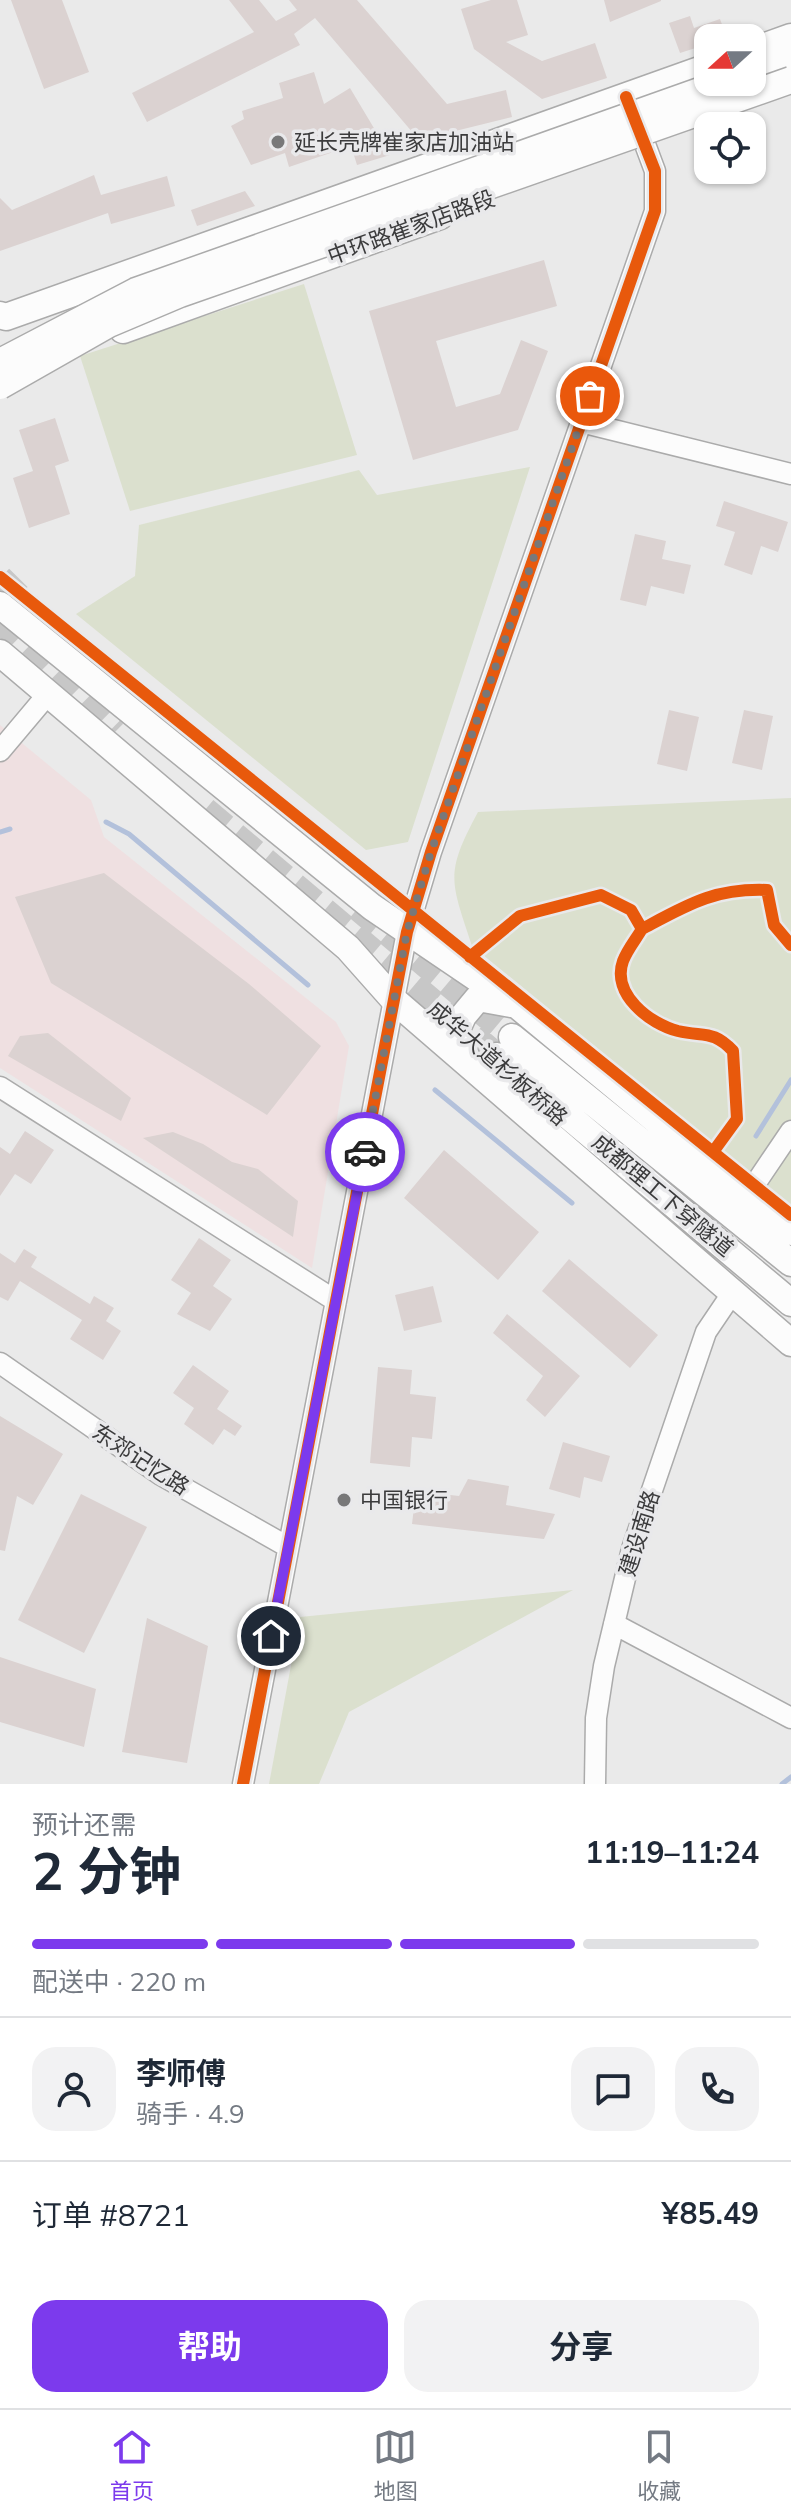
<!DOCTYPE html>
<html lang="zh">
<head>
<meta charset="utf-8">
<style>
	body { margin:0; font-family:Mulish,"Noto Sans SC",sans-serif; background:#f2f2f3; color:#1f2937; height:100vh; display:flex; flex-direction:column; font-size:30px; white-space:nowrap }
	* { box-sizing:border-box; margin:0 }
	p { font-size:26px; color:#747a83 }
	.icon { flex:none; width:44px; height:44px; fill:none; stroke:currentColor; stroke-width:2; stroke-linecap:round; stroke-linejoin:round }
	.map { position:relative; height:1784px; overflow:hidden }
	.panel { display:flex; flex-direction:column; background:#fff; flex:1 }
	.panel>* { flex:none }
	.needle { width:52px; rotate:249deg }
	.buttons { position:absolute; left:694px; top:24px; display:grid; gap:16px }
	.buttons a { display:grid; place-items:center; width:72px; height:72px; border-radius:16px; background:#fff; box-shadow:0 2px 6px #0004; font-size:40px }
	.pin { position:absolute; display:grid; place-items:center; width:68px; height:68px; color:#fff; margin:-34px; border:4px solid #fff; border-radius:50%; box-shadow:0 2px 8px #0007 }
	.courier { position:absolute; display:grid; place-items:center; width:80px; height:80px; margin:-40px; border:6px solid #7c3aed; border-radius:50%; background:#fff; color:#222; box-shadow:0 2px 10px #0007 }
	.overview em { font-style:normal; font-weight:700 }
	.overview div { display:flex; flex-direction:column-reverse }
	.overview { display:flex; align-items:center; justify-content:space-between; height:136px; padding:0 32px }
	h1 { font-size:52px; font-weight:700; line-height:60px }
	.bar { display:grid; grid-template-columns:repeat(4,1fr); gap:12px 8px; align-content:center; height:96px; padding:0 32px }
	.bar i { height:10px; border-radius:6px; background:#e0e1e3 }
	.bar .on { background:#7c3aed }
	.bar p { grid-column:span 4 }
	.line { display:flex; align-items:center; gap:20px; padding:0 32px; border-top:2px solid #e0e1e3 }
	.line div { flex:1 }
	.round { display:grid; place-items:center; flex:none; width:84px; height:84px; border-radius:24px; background:#f2f2f3 }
	.button { display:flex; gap:16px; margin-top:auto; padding:16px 32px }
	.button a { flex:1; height:92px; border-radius:24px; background:#7c3aed; color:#fff; font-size:32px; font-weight:700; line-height:92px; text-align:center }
	.button a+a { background:#f2f2f3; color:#1f2937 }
	.tab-bar { display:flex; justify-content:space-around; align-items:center; height:112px; border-top:2px solid #e0e1e3; background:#fff; font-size:22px; color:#747a83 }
	.tab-bar a { display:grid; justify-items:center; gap:4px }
	.tab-bar .on { color:#7c3aed }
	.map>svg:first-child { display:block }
</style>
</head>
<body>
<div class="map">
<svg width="791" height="1784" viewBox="0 0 791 1784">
	<rect width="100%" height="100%" fill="#eaeaea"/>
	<path fill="#efe0e1" d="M0,725L91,800L104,837L336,1022L349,1046L312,1268L0,1068Z"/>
	<path fill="#dbe0ce" d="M304,284L357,455L130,511L80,356Z
		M530,467L408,842L366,850L76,614L135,576L139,525L359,470L377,495Z
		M791,798V1206L472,946C451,881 444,875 478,812Z
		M573,1590L349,1712L319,1784H269L300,1617Z"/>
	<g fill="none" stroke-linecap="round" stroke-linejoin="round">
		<path stroke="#b3c1db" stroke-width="5" d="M106,822L129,834L308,985
			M0,832L10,829
			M435,1090L572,1203
			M756,1136L791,1080
			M782,1784L791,1777"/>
	</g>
	<path fill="#dbd2d1" d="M11,0H62L89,72L44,89Z
		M229,0H259L276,21L297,10L289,0H357L447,104L506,90L512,117L419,140L315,18L294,34L300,45L147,122L132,93L254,32Z
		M491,0H517L528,35L506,42L542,61L595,43L607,78L542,99L474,49L461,9Z
		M604,0H661V1L610,22Z
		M690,16L694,28L720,19L727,38H708V44L680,53L669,23Z
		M314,72L324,104L350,88L390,155L357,165L351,146L289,167L285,153L251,165L231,126L244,119L242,111L283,98L279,83Z
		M94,175L101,195L167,176L175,206L111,224L108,213L0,251V198L12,210Z
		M245,191L255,206L197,226L191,210Z
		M544,260L557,306L436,341L456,407L500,394L521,340L548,351L518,430L413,460L369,311Z
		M55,418L69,461L55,466L70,514L29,528L13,478L33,471L19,430Z
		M724,501L788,522L778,552L761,546L752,575L724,565L735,532L716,526Z
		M635,534L666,541L662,559L691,565L684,594L651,586L646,606L620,600Z
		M669,710L699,717L687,771L657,764Z
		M744,710L773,716L762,770L732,763Z
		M104,873L249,984L321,1046L267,1115L51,983L15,897Z
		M48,1033L131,1098L121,1121L8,1056L20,1036Z
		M25,1131L54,1150L31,1184L15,1174L0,1196V1147L10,1154Z
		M173,1132L203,1144L232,1162L258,1169L298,1201L293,1237L143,1138Z
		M444,1150L539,1232L498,1280L404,1198Z
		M199,1238L231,1260L213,1286L232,1299L210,1331L177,1314L191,1293L171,1280Z
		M24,1249L37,1257L31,1267L90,1304L94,1296L114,1308L106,1321L121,1331L103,1360L70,1339L82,1320L20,1281L8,1301L0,1297V1253L15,1263Z
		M569,1259L658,1335L630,1368L542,1291Z
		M433,1286L442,1322L404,1331L395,1295Z
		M507,1314L580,1376L545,1417L526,1400L543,1376L493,1333Z
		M193,1365L229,1391L217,1409L242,1426L235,1436L224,1429L213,1445L184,1424L194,1408L173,1393Z
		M378,1367L412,1370L410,1394L436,1397L432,1439L412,1437L410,1467L370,1463Z
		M0,1416L63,1454L33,1505L17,1496L5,1551L0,1550Z
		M563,1442L610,1456L602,1482L584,1477L580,1498L549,1489Z
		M468,1479L509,1486L506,1505L555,1514L544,1539L412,1524L416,1491L459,1496Z
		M81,1494L147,1527L84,1653L18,1620Z
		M147,1618L208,1646L187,1763L122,1752Z
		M0,1657L96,1689L84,1747L0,1722Z"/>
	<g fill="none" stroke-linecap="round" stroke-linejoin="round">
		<path stroke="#c7c7c7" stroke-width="26" stroke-dasharray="26 13" stroke-linecap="butt" d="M0,578L74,651
			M0,620L114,733
			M205,810L497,1056
			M358,908L512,1037"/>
		<g stroke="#ababab" stroke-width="23">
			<path id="minor" d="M581,422L791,474
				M0,751L48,694
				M0,1087L336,1301
				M747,1196L791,1131
				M0,1363L161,1475L288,1547
				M614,1624L791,1718
				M243,1784L407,932L431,852L655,211V171L636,120
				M595,1784L596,1718L604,1666L632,1549L706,1332L731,1295"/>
		</g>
		<g stroke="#ababab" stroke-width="29">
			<path id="major" d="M752,51L791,37
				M752,72L791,59
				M0,315L6,317L708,67
				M123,330L440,216
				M0,605L372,907L518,1006L791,1232
				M0,653L348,948L395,1001L791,1343
				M512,1037L791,1263
				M497,1056L791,1303
				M467,1058L453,1038L463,1016L478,998L511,1004"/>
		</g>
		<use href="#minor" stroke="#fcfcfc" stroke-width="20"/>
		<use href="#major" stroke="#fcfcfc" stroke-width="26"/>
		<g stroke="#ababab" stroke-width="29" stroke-linecap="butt">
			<path id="major-bridge" d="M0,362L136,291L725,82
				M0,386L109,324L180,294L791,80"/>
		</g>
		<use href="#major-bridge" stroke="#fcfcfc" stroke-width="26"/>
		<g stroke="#e9e9eb" stroke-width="17">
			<path id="cycleway" d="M0,577L791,1215
				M642,929C687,905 714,888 767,890L774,925L791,945
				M470,957L520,916L601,895L631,910L642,929C636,939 627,950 623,961C611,994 650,1024 678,1031C705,1037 713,1030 733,1051L737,1119L713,1152
				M243,1784L407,932L431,852L655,211V171L626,97"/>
		</g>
		<use href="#cycleway" stroke="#e8590c" stroke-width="12"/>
	</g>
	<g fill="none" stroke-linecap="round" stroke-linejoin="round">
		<path stroke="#787879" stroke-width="8" stroke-dasharray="0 14.4" d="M365,1152L407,932L431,852L590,396"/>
		<path stroke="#7c3aed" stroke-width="10" d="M271,1636L365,1152"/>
	</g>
	<g fill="#787879" stroke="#e9e9eb" stroke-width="3">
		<circle cx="278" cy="142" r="8"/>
		<circle cx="344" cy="1500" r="8"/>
	</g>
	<g text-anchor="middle" stroke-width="7" stroke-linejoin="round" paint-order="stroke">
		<g font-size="22" fill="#3b3b3c" stroke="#e9e9eb" text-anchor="start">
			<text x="294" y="150">延长壳牌崔家店加油站</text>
			<text x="360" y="1508">中国银行</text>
		</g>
		<g font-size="22" fill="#3b3b3c" stroke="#e9e9eb">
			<text transform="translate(411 227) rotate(-20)" y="8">中环路崔家店路段</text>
			<text transform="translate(498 1063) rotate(41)" y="8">成华大道杉板桥路</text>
			<text transform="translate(663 1195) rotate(40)" y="8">成都理工下穿隧道</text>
			<text transform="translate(141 1459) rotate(33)" y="8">东郊记忆路</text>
			<text transform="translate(639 1533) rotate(-73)" y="8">建设南路</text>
		</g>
	</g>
</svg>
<div class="buttons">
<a><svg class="needle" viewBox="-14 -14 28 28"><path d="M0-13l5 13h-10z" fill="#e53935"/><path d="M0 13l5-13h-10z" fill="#747a83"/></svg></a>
<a><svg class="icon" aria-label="locate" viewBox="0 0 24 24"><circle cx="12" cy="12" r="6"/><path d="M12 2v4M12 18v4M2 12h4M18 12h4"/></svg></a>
</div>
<div class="pin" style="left:590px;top:396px;background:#ea580c"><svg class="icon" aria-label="bag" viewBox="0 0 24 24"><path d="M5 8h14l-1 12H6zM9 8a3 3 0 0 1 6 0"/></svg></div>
<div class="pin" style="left:271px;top:1636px;background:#1f2937"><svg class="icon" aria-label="home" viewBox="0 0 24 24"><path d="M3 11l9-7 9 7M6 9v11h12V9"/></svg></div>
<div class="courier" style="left:365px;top:1152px"><svg class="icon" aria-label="car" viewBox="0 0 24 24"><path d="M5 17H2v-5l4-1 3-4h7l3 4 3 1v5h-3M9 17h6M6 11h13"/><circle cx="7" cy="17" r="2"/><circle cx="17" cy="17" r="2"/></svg></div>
</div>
<section class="panel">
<div class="overview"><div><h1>2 分钟</h1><p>预计还需</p></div><em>11:19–11:24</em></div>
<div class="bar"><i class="on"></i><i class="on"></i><i class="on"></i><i></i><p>配送中 · 220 m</p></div>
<div class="line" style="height:144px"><a class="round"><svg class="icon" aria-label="person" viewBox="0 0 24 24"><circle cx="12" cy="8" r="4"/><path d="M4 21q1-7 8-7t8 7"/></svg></a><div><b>李师傅</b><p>骑手 · 4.9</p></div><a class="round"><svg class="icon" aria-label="chat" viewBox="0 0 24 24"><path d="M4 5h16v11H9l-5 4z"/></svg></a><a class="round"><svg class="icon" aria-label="phone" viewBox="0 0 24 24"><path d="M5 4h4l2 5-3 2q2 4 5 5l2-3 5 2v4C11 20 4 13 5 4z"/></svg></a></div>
<div class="line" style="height:104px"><div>订单 #8721</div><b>¥85.49</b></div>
<div class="button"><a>帮助</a><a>分享</a></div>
</section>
<nav class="tab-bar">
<a class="on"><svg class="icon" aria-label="home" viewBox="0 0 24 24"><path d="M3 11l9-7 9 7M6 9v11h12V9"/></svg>首页</a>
<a><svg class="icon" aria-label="map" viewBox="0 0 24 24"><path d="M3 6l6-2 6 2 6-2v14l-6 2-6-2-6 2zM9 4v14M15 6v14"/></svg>地图</a>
<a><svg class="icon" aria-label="saved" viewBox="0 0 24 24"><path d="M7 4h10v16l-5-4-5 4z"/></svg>收藏</a>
</nav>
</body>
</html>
